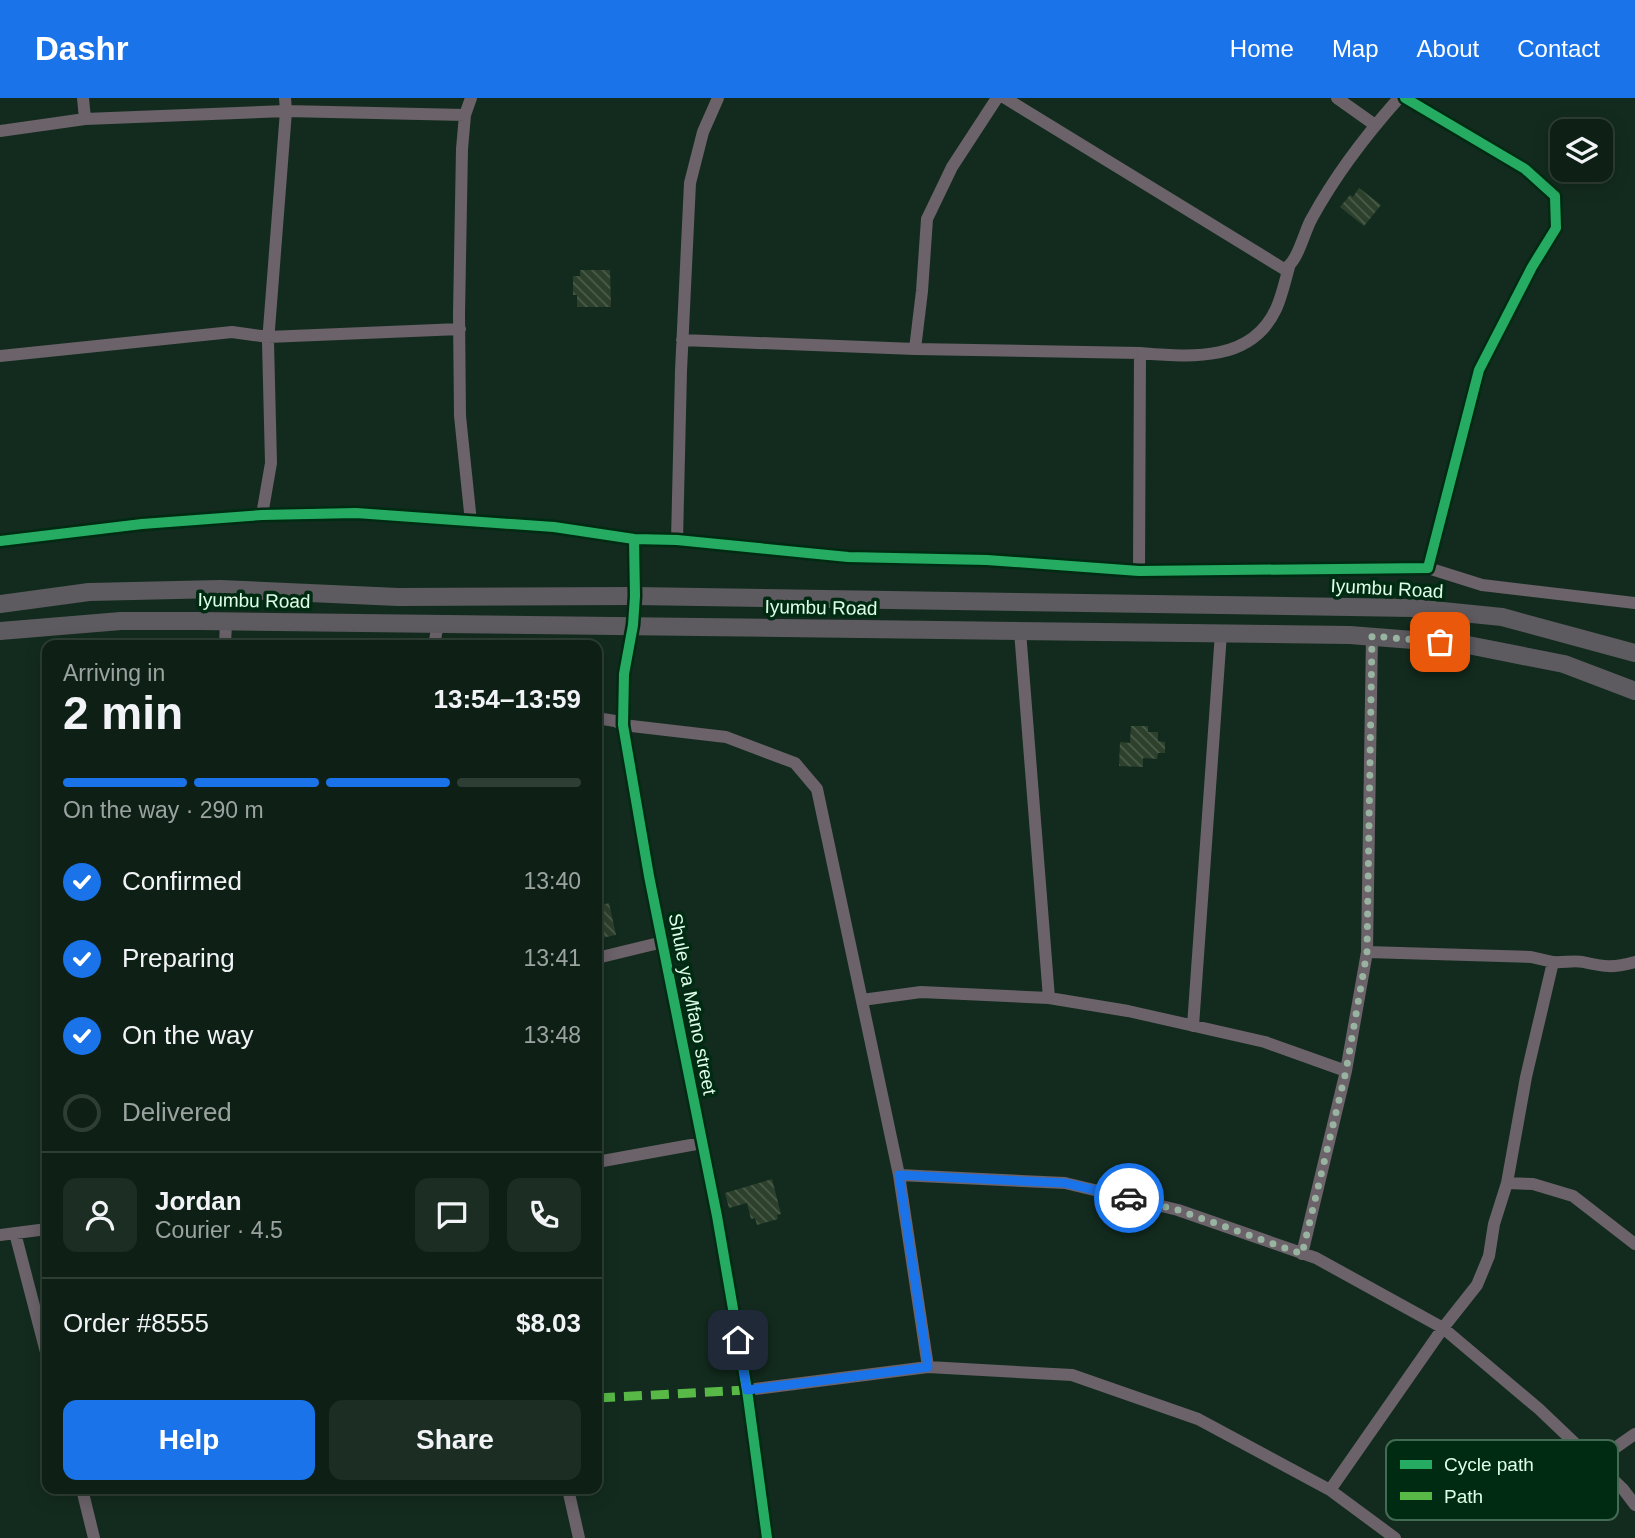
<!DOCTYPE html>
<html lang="en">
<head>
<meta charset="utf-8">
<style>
	body { margin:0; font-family:Helvetica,sans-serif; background:#1c2d23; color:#f1f3f6; height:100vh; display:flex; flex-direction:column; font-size:26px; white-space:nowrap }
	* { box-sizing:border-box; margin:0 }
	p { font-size:23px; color:#9ba3a1 }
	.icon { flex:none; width:38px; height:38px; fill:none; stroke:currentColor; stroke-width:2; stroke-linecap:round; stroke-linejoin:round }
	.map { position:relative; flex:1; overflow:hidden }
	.sheet { position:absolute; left:42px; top:542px; width:560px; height:854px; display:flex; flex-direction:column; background:#0e2016; border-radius:14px; box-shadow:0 4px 18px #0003,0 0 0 2px #2e3e35 }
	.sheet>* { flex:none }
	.controls { position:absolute; left:1550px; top:21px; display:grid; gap:14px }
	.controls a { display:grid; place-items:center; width:63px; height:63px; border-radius:14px; background:#0e2016; box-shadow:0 4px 18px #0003,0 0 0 2px #2e3e35; font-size:35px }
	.pin { position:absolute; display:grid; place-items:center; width:60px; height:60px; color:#fff; margin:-30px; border-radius:14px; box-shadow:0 4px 10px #0006 }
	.courier { position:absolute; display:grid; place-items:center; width:70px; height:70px; margin:-35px; border:5px solid #1a73e8; border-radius:50%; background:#fff; color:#222; box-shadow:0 2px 9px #0007 }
	.overview em { font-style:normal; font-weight:700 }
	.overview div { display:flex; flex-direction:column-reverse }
	.overview { display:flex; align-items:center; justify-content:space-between; height:119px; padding:0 21px }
	h1 { font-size:46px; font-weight:700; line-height:52px }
	.bar { display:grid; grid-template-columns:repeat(4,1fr); gap:10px 7px; align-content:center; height:84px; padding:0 21px }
	.bar i { height:9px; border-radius:5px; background:#2e3e35 }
	.bar .active { background:#1a73e8 }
	.bar p { grid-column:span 4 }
	.line { display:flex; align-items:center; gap:18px; padding:0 21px; border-top:2px solid #2e3e35 }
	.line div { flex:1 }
	.round { display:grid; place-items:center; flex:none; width:74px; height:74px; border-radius:14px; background:#1c2d23 }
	ol { padding:0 21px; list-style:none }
	li { display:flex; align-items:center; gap:21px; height:77px }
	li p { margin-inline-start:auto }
	li .icon { padding:7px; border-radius:50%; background:#1a73e8; color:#fff; stroke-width:4 }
	li:last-child { color:#9ba3a1 }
	li i { width:38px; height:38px; border:4px solid #2e3e35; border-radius:50% }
	.cta { display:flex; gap:14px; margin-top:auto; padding:14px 21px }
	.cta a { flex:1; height:80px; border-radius:14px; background:#1a73e8; color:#fff; font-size:28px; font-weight:700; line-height:80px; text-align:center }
	.cta a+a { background:#1c2d23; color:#f1f3f6 }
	header { display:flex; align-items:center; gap:42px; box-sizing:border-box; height:98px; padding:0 35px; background:#1a73e8; color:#fff }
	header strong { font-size:33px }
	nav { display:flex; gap:38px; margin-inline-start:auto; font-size:24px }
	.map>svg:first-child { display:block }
</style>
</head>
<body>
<header>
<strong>Dashr</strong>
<nav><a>Home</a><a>Map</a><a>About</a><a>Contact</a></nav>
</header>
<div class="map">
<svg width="1635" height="1440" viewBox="0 0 1635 1440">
	<defs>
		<pattern id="building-back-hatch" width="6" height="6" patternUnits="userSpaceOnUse" patternTransform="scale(1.75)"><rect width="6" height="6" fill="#2d402c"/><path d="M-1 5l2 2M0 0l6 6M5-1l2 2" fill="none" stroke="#4b5d4b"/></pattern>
	</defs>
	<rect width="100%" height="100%" fill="#132b1e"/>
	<path fill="url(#building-back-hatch)" d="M1359,90L1381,107L1364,128L1340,109L1350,97L1353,99Z
		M580,172H610L611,209H577V197H573V178H580Z
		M1131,628H1148V634H1158V643L1165,644V655H1158L1157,661L1143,660V669L1119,668L1120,644L1130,645Z
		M609,805L616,837L597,841V808Z
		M772,1081L781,1116L777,1117L778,1121L757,1127L755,1120L751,1121L747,1105L729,1110L725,1095Z"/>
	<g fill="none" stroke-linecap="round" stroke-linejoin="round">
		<path stroke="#6b626a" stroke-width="12" d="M83,0L85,21
			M285,0L286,13L465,17
			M1005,0L1284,171C1298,165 1304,133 1312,120C1336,76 1366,37 1399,0
			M1337,0L1375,27
			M0,33L85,21L286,13L268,244L271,365L262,417
			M682,242L915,251L1140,255L1139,473
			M915,251L922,193L927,121L952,69L997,0
			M1140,255C1190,259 1251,265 1276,211C1282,198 1285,183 1289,169
			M0,258L232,234L268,239L460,231
			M471,424L460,318L459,216L462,51L465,17L471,0
			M634,441L635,498L633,527L624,576L623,627L649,778L717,1118L747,1292L767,1440
			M677,442L681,273L690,85L703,34L718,0
			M0,443L142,426L262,417L356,415L554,429L634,441L677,442L848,459L987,462L1139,473L1428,470L1479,272L1532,169L1556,130L1555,98L1525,71L1405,0
			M1428,470L1482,487L1635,505
			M1020,533L1049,900
			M225,548L226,523
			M434,548L438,525
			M597,620L615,623L623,627L726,639L795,665L817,691L899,1077L928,1269
			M597,860L663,844
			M1553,864C1563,865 1574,862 1583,864C1605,869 1613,870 1635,864
			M862,902L921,894L1049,900L1128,913L1265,944L1346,973L1302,1156
			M1193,928L1221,535
			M1346,973L1367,854L1372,538
			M597,1064L702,1045
			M899,1077L1065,1085L1178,1112L1316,1160L1443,1230L1539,1311L1623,1391L1635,1407
			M1507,1085L1533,1086L1573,1098L1635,1146
			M15,1135L47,1258
			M0,1137L47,1131
			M747,1292L928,1269L1072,1277L1198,1321L1330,1392L1395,1440
			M1595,1364L1635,1336
			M82,1391L94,1440
			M568,1391L579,1440
			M1330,1392L1443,1230L1477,1187L1489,1158L1494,1126L1507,1085L1526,979L1553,864L1531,859L1367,854"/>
		<path stroke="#5d5b5f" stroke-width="18" d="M0,506L89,494L220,491L398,499L635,498L1413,510L1502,519L1635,555
			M0,533L121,523H200L1350,537L1463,546L1564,566L1635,593"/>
		<path stroke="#58b947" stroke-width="9" stroke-dasharray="18 9" stroke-linecap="butt" d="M597,1300L747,1292"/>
		<g stroke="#002b13" stroke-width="15">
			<path id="cycleway" d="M634,441L635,498L633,527L624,576L623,627L649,778L717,1118L747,1292L767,1440
				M0,443L142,426L262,417L356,415L554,429L634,441L677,442L848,459L987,462L1139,473L1428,470L1479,272L1532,169L1556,130L1555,98L1525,71L1405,0"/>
		</g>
		<use href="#cycleway" stroke="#26ab63" stroke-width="10"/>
	</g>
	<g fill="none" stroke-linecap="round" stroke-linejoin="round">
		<path stroke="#98b4a1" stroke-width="7" stroke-dasharray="0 12.6" d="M1129,1100L1178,1112L1302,1156L1346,973L1367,854L1372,538L1440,544"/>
		<path stroke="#1a73e8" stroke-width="9" d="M738,1242L747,1292L928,1269L899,1077L1065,1085L1129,1100"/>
	</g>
	<g text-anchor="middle" stroke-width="7" stroke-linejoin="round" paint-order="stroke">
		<g font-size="19" fill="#dffee8" stroke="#002b13">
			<text transform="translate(1387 490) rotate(3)" y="7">Iyumbu Road</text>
			<text transform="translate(254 502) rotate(1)" y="7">Iyumbu Road</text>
			<text transform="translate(821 509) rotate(1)" y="7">Iyumbu Road</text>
			<text transform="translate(693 906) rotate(79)" y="7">Shule ya Mfano street</text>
		</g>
	</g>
	<rect x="1386" y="1342" width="232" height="80" rx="10" fill="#002b13" stroke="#436a53" stroke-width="2"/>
	<rect x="1400" y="1362" width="32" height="9" fill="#26ab63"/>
	<rect x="1400" y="1394" width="32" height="8" fill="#58b947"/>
	<g font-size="19" fill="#dffee8">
		<text x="1444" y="1373">Cycle path</text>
		<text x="1444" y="1405">Path</text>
	</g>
</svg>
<div class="controls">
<a><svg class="icon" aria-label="layers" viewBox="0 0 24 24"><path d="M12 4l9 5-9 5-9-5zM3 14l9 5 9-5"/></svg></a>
</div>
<div class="pin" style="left:1440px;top:544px;background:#ea580c"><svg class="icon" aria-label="bag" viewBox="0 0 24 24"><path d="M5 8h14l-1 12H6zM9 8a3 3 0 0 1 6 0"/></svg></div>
<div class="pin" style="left:738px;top:1242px;background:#1f2937"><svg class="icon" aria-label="home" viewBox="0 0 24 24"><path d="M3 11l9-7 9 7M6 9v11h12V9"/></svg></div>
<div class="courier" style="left:1129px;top:1100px"><svg class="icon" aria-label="car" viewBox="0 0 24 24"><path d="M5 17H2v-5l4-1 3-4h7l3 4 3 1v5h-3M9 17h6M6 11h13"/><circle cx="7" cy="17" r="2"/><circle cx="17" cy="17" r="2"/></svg></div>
<section class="sheet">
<div class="overview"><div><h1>2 min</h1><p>Arriving in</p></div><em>13:54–13:59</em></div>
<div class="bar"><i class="active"></i><i class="active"></i><i class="active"></i><i></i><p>On the way · 290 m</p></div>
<ol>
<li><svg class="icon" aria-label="check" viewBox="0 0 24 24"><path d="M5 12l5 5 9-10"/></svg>Confirmed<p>13:40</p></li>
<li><svg class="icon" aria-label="check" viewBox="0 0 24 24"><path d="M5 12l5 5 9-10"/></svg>Preparing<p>13:41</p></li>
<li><svg class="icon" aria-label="check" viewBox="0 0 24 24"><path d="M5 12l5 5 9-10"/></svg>On the way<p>13:48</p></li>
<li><i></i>Delivered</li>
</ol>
<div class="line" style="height:126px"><a class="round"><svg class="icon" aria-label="person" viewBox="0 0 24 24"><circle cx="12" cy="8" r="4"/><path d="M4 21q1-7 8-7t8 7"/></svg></a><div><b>Jordan</b><p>Courier · 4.5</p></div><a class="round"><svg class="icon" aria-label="chat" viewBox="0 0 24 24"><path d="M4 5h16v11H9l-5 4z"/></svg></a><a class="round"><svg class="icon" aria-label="phone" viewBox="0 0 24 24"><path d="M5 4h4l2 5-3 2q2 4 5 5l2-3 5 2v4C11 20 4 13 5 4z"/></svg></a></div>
<div class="line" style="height:91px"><div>Order #8555</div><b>$8.03</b></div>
<div class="cta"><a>Help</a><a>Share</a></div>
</section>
</div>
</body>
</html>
